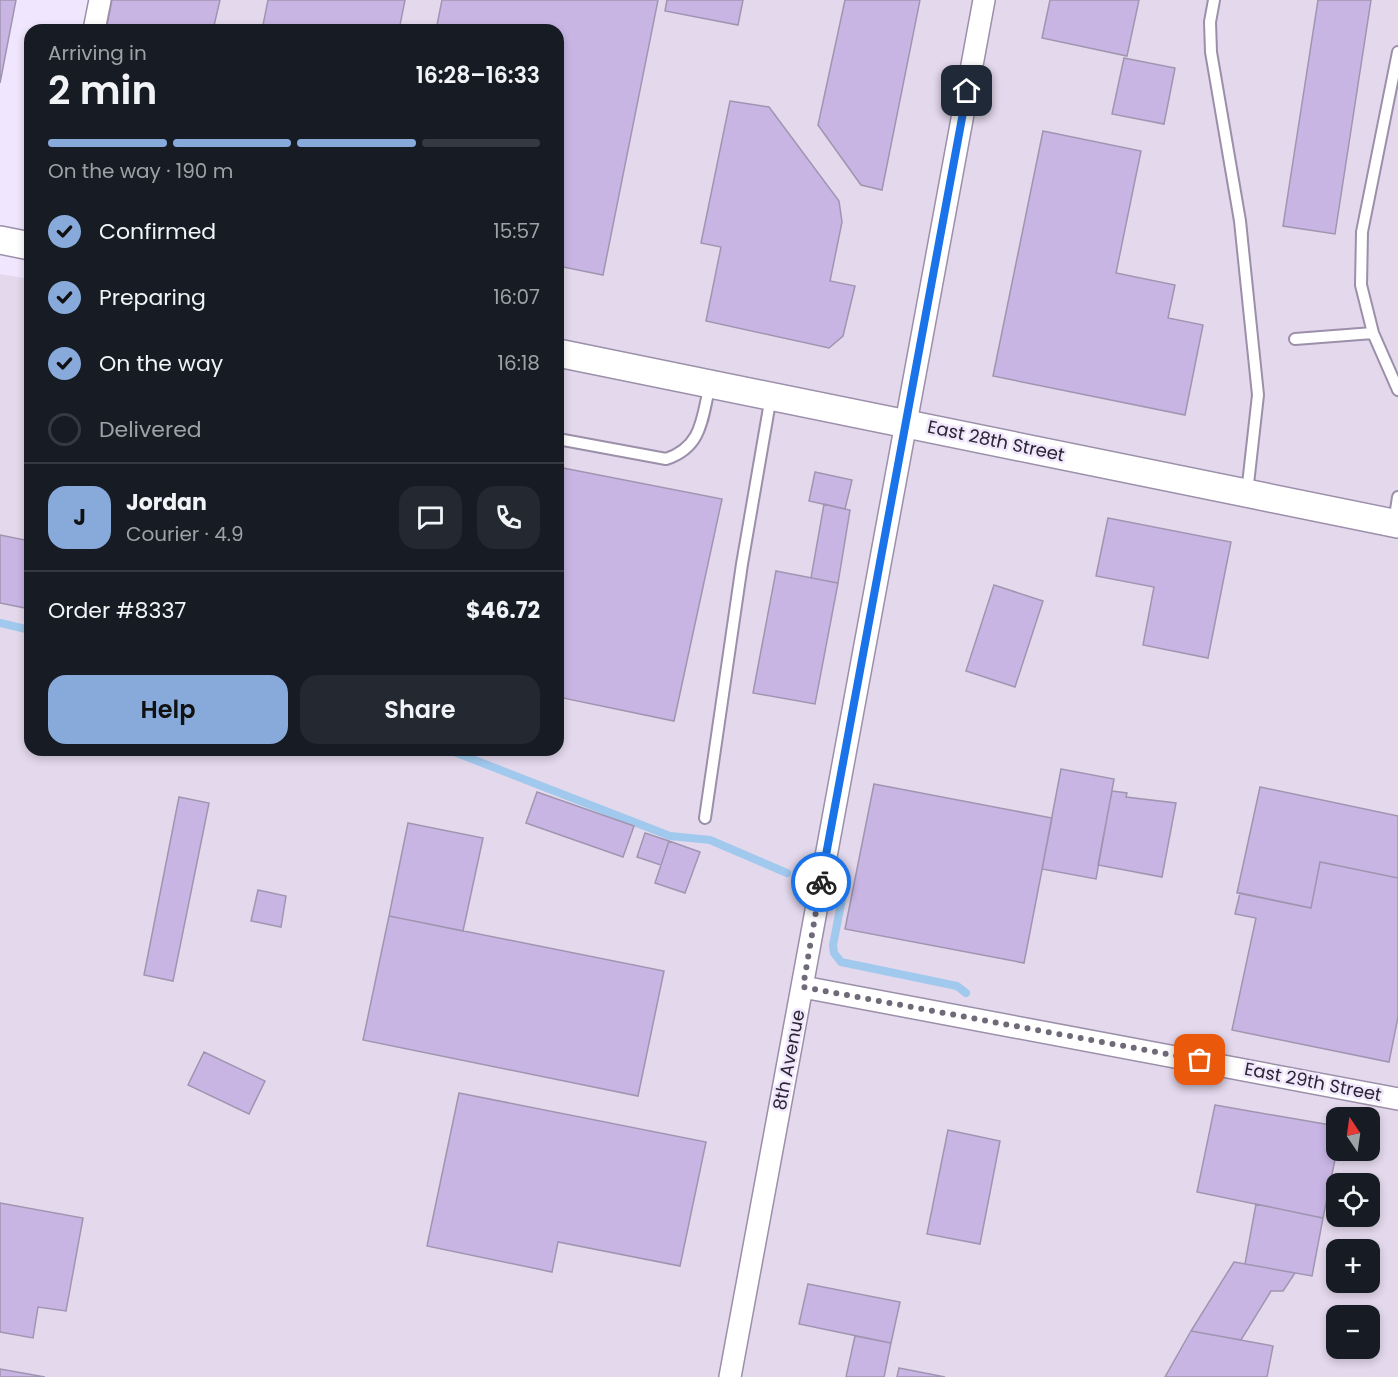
<!DOCTYPE html>
<html lang="en">
<head>
<meta charset="utf-8">
<style>
	body { margin:0; font-family:Poppins,sans-serif; background:#242831; color:#f1f3f6; height:100vh; display:flex; flex-direction:column; font-size:22px; white-space:nowrap }
	* { box-sizing:border-box; margin:0 }
	p { font-size:20px; color:#9ea1a6 }
	.icon { flex:none; width:33px; height:33px; fill:none; stroke:currentColor; stroke-width:2; stroke-linecap:round; stroke-linejoin:round }
	.map { position:relative; flex:1; overflow:hidden }
	.side { position:absolute; left:24px; top:24px; width:540px; height:732px; display:flex; flex-direction:column; background:#171b24; border-radius:18px; box-shadow:0 3px 9px #0003 }
	.side>* { flex:none }
	.needle { width:39px; rotate:347deg }
	.tools { position:absolute; left:1326px; top:1107px; display:grid; gap:12px }
	.tools a { display:grid; place-items:center; width:54px; height:54px; border-radius:12px; background:#171b24; box-shadow:0 3px 9px #0003; font-size:30px }
	.pin { position:absolute; display:grid; place-items:center; width:51px; height:51px; color:#fff; margin:-26px; border-radius:12px; box-shadow:0 3px 9px #0006 }
	.courier { position:absolute; display:grid; place-items:center; width:60px; height:60px; margin:-30px; border:4px solid #1a73e8; border-radius:50%; background:#fff; color:#222; box-shadow:0 2px 8px #0007 }
	.overview em { font-style:normal; font-weight:600 }
	.overview div { display:flex; flex-direction:column-reverse }
	.overview { display:flex; align-items:center; justify-content:space-between; height:102px; padding:0 24px }
	h1 { font-size:39px; font-weight:600; line-height:45px }
	.bar { display:grid; grid-template-columns:repeat(4,1fr); gap:9px 6px; align-content:center; height:72px; padding:0 24px }
	.bar i { height:8px; border-radius:4px; background:#363941 }
	.bar .active { background:#87aadb }
	.bar p { grid-column:span 4 }
	.line { display:flex; align-items:center; gap:15px; padding:0 24px; border-top:2px solid #363941 }
	.line div { flex:1 }
	.round { display:grid; place-items:center; flex:none; width:63px; height:63px; border-radius:18px; background:#242831 }
	ol { padding:0 24px; list-style:none }
	li { display:flex; align-items:center; gap:18px; height:66px }
	li p { margin-inline-start:auto }
	li .icon { padding:6px; border-radius:50%; background:#87aadb; color:#111; stroke-width:4 }
	li:last-child { color:#9ea1a6 }
	li i { width:33px; height:33px; border:3px solid #363941; border-radius:50% }
	.action { display:flex; gap:12px; margin-top:auto; padding:12px 24px }
	.action a { flex:1; height:69px; border-radius:18px; background:#87aadb; color:#111; font-size:24px; font-weight:600; line-height:69px; text-align:center }
	.action a+a { background:#242831; color:#f1f3f6 }
	.map>svg:first-child { display:block }
</style>
</head>
<body>
<div class="map">
<svg width="1398" height="1377" viewBox="0 0 1398 1377">
	<rect width="100%" height="100%" fill="#f0e6fd"/>
	<path fill="#e3d8ec" fill-rule="evenodd" d="M110,0H1398V1377H0V274L30,279V750H558V30H104ZM1336,1118H1370V1150H1336ZM1336,1184H1370V1216H1336ZM1336,1250H1370V1282H1336ZM1336,1316H1370V1348H1336Z"/>
	<g fill="none" stroke-linecap="round" stroke-linejoin="round">
		<path stroke="#a1c9ee" stroke-width="8" d="M0,623L30,630
			M449,750L670,836L710,840L787,873
			M842,899L833,945L834,953L841,962L957,986L966,993"/>
	</g>
	<path fill="#c8b5e4" stroke="#a095b0" stroke-width="1.5" d="M0,0H16L0,83Z
		M112,0H220L213,30H106Z
		M268,0H405L399,30H262Z
		M442,0H658L603,275L558,266V30H436Z
		M667,0H743L738,25L665,11Z
		M845,0H920L882,190L861,185L818,125Z
		M1050,0H1139L1127,56L1042,38Z
		M1318,0H1371L1335,234L1283,226Z
		M1124,58L1175,68L1164,124L1112,114Z
		M730,101L769,107L839,201L842,222L830,281L855,286L843,336L829,348L706,321L721,247L701,243Z
		M1043,131L1141,151L1116,273L1175,285L1168,318L1203,325L1185,415L993,376Z
		M558,467L722,499L674,721L558,697Z
		M815,472L852,480L845,509L809,501Z
		M824,504L850,510L838,583L811,578Z
		M1108,518L1231,542L1208,658L1143,645L1154,587L1096,576Z
		M0,535L30,541V609L0,603Z
		M776,571L838,583L815,704L753,693Z
		M994,585L1043,601L1015,687L966,671Z
		M1061,769L1114,779L1096,879L1042,869Z
		M874,784L1052,818L1024,963L845,929Z
		M1260,787L1398,816V878L1320,862L1311,908L1237,893Z
		M1112,791L1127,793L1126,797L1176,803L1162,877L1098,865Z
		M537,792L634,826L623,857L526,823Z
		M179,797L209,803L173,981L144,975Z
		M408,823L483,838L463,931L389,916Z
		M645,833L669,841L661,865L637,857Z
		M669,841L700,852L685,893L655,883Z
		M1320,862L1398,878V1017L1389,1062L1232,1030L1256,918L1235,914L1240,893L1311,908Z
		M258,890L286,896L281,927L251,921Z
		M389,916L664,971L638,1096L363,1040Z
		M204,1052L265,1081L249,1114L188,1085Z
		M459,1093L706,1142L680,1266L558,1242L552,1272L427,1246Z
		M1215,1105L1336,1126L1337,1150L1323,1218L1197,1192Z
		M948,1130L1000,1141L980,1244L927,1234Z
		M0,1203L83,1218L66,1311L38,1307L33,1338L0,1332Z
		M1256,1204L1323,1218L1312,1276L1245,1264Z
		M1234,1262L1295,1273L1283,1291H1271L1241,1340L1191,1331Z
		M808,1284L900,1302L891,1343L799,1324Z
		M1191,1331L1273,1346L1267,1377H1165Z
		M855,1336L891,1343L884,1377H846Z
		M899,1368L945,1377H897Z
		M0,1369L45,1377H0Z"/>
	<g fill="none" stroke-linecap="round" stroke-linejoin="round">
		<g stroke="#9b8faa" stroke-width="14">
			<path id="service" d="M1214,0L1210,22L1211,52L1240,221L1258,395L1247,493
				M1398,52L1362,232L1361,285L1373,333L1398,390
				M1295,339L1373,333
				M558,439L666,459C703,447 702,417 710,384
				M1394,523L1398,497
				M705,818L742,564L771,396"/>
		</g>
		<g stroke="#9b8faa" stroke-width="24">
			<path id="minor" d="M94,30L100,0
				M803,987L1398,1099
				M730,1377L984,0"/>
		</g>
		<g stroke="#9b8faa" stroke-width="30">
			<path id="tertiary" d="M0,240L30,246
				M558,353L1398,524"/>
		</g>
		<use href="#service" stroke="#fff" stroke-width="10"/>
		<use href="#minor" stroke="#fff" stroke-width="21"/>
		<use href="#tertiary" stroke="#fff" stroke-width="27"/>
	</g>
	<g fill="none" stroke-linecap="round" stroke-linejoin="round">
		<path stroke="#706978" stroke-width="6" stroke-dasharray="0 10.8" d="M821,882L803,987L1200,1060"/>
		<path stroke="#1a73e8" stroke-width="8" d="M821,882L967,91"/>
	</g>
	<g text-anchor="middle" stroke-width="5" stroke-linejoin="round" paint-order="stroke">
		<g font-size="18" fill="#2b2631" stroke="#f0e6fd">
			<text transform="translate(996 441) rotate(12)" y="6">East 28th Street</text>
			<text transform="translate(789 1060) rotate(-79)" y="6">8th Avenue</text>
			<text transform="translate(1313 1082) rotate(11)" y="6">East 29th Street</text>
		</g>
	</g>
</svg>
<div class="tools">
<a><svg class="needle" viewBox="-14 -14 28 28"><path d="M0-13l5 13h-10z" fill="#e53935"/><path d="M0 13l5-13h-10z" fill="#9ea1a6"/></svg></a>
<a><svg class="icon" aria-label="locate" viewBox="0 0 24 24"><circle cx="12" cy="12" r="6"/><path d="M12 2v4M12 18v4M2 12h4M18 12h4"/></svg></a>
<a>+</a>
<a>−</a>
</div>
<div class="pin" style="left:1200px;top:1060px;background:#ea580c"><svg class="icon" aria-label="bag" viewBox="0 0 24 24"><path d="M5 8h14l-1 12H6zM9 8a3 3 0 0 1 6 0"/></svg></div>
<div class="pin" style="left:967px;top:91px;background:#1f2937"><svg class="icon" aria-label="home" viewBox="0 0 24 24"><path d="M3 11l9-7 9 7M6 9v11h12V9"/></svg></div>
<div class="courier" style="left:821px;top:882px"><svg class="icon" aria-label="bike" viewBox="0 0 24 24"><circle cx="6" cy="16" r="4"/><circle cx="18" cy="16" r="4"/><path d="M6 16l4-8h5l3 8M10 8l3 8H6M13 5h3"/></svg></div>
<section class="side">
<div class="overview"><div><h1>2 min</h1><p>Arriving in</p></div><em>16:28–16:33</em></div>
<div class="bar"><i class="active"></i><i class="active"></i><i class="active"></i><i></i><p>On the way · 190 m</p></div>
<ol>
<li><svg class="icon" aria-label="check" viewBox="0 0 24 24"><path d="M5 12l5 5 9-10"/></svg>Confirmed<p>15:57</p></li>
<li><svg class="icon" aria-label="check" viewBox="0 0 24 24"><path d="M5 12l5 5 9-10"/></svg>Preparing<p>16:07</p></li>
<li><svg class="icon" aria-label="check" viewBox="0 0 24 24"><path d="M5 12l5 5 9-10"/></svg>On the way<p>16:18</p></li>
<li><i></i>Delivered</li>
</ol>
<div class="line" style="height:108px"><b class="round" style="background:#87aadb;color:#111">J</b><div><b>Jordan</b><p>Courier · 4.9</p></div><a class="round"><svg class="icon" aria-label="chat" viewBox="0 0 24 24"><path d="M4 5h16v11H9l-5 4z"/></svg></a><a class="round"><svg class="icon" aria-label="phone" viewBox="0 0 24 24"><path d="M5 4h4l2 5-3 2q2 4 5 5l2-3 5 2v4C11 20 4 13 5 4z"/></svg></a></div>
<div class="line" style="height:78px"><div>Order #8337</div><b>$46.72</b></div>
<div class="action"><a>Help</a><a>Share</a></div>
</section>
</div>
</body>
</html>
